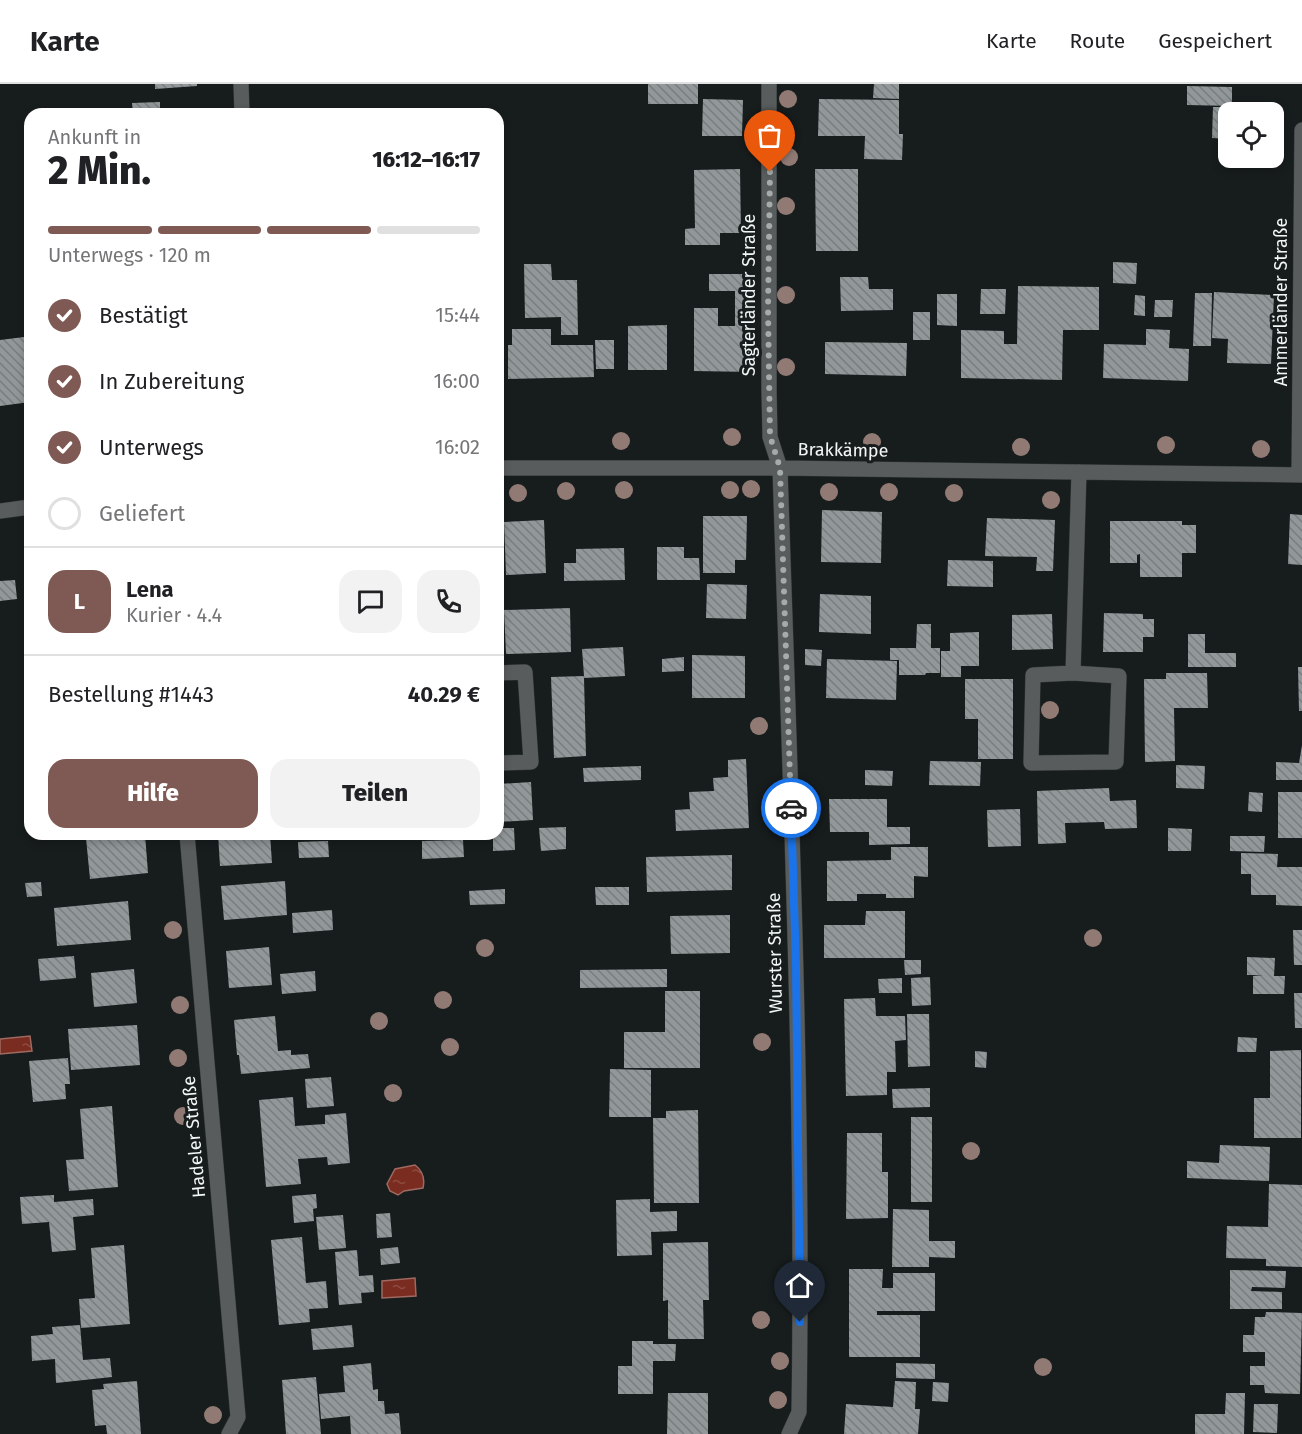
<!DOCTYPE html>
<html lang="de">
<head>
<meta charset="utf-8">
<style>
	body { margin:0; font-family:"Fira Sans",sans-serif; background:#f2f2f2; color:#202124; height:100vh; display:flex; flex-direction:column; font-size:22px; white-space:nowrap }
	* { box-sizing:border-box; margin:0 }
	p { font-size:20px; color:#757577 }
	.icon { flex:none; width:33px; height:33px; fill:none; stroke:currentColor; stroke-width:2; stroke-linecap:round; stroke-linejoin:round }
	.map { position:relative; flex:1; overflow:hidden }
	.sheet { position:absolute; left:24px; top:24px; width:480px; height:732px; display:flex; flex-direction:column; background:#fff; border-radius:18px; box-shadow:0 3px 9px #0003 }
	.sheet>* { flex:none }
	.fabs { position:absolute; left:1218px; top:18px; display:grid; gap:12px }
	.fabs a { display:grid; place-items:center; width:66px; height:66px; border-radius:12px; background:#fff; box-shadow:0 3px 9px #0003; font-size:30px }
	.pin { position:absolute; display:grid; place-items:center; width:51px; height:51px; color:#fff; margin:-62px -26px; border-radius:50% 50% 50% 0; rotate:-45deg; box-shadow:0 0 6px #0007 }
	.pin .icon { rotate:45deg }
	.courier { position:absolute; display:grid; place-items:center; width:60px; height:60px; margin:-30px; border:4px solid #1a73e8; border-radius:50%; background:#fff; color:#222; box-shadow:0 2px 8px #0007 }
	.summary em { font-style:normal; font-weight:800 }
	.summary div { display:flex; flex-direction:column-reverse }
	.summary { display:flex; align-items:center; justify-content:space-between; height:102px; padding:0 24px }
	h1 { font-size:39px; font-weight:800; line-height:45px }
	.bar { display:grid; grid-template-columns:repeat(4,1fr); gap:9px 6px; align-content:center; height:72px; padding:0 24px }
	.bar i { height:8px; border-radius:4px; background:#e0e0e0 }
	.bar .active { background:#7f5953 }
	.bar p { grid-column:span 4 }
	.line { display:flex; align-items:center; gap:15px; padding:0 24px; border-top:2px solid #e0e0e0 }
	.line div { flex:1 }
	.round { display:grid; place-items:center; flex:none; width:63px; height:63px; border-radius:18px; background:#f2f2f2 }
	ol { padding:0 24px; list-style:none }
	li { display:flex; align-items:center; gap:18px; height:66px }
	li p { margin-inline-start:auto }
	li .icon { padding:6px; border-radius:50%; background:#7f5953; color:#fff; stroke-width:4 }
	li:last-child { color:#757577 }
	li i { width:33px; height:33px; border:3px solid #e0e0e0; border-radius:50% }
	.primary-button { display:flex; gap:12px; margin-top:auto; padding:12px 24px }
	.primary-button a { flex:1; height:69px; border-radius:18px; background:#7f5953; color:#fff; font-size:24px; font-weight:800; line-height:69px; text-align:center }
	.primary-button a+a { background:#f2f2f2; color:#202124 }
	header { display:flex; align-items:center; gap:36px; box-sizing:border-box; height:84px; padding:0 30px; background:#fff; border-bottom:2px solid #e0e0e0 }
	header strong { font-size:28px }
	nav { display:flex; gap:33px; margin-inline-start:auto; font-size:21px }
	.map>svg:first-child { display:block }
</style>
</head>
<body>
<header>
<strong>Karte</strong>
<nav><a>Karte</a><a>Route</a><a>Gespeichert</a></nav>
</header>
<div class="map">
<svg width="1302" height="1350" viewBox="0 0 1302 1350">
	<defs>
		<pattern id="water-ripples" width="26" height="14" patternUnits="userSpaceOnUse" patternTransform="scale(1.5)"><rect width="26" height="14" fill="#7a2c20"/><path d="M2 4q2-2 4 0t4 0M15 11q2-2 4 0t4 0" fill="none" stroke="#8d4b41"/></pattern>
		<pattern id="building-back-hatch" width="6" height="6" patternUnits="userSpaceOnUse" patternTransform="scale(1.5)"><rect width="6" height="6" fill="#92989a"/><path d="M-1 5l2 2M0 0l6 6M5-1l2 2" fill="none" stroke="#787d7e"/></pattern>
	</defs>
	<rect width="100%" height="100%" fill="#171c1d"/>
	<path fill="url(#water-ripples)" stroke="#9e6960" stroke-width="1.5" d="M30,952L32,967L0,970V955Z
		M415,1081C423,1087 425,1095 423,1104L404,1107L398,1111L390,1107L387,1100L395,1085Z
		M415,1194L416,1212L382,1214V1197Z"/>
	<path fill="url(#building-back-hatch)" d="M155,0H197V2L155,5Z
		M648,0H698V20H648Z
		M874,0H899V15L873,14Z
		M1187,2L1232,3V22L1187,21Z
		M703,15L743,16L742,52H702Z
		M819,15L899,16V50H903L902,76L864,75L865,52H818Z
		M160,18V30H133L132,19Z
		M1255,19H1277V24H1281L1280,67H1274V28H1228V55L1212,54L1213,23H1254Z
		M740,85L741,149H720V161H685V145L695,144L694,86Z
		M815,85H858V167H816Z
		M1113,178L1137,179L1136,200L1113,199Z
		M524,180H551L552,196H577L578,251H561V233L525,234Z
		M709,190H752V288L694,287V224H718V242H735V207H709Z
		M840,193H868L869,205H893V226L841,227Z
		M1018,202L1099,203V246H1063L1062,296L961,294V246L1004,247V260H1017Z
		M981,205H1006L1005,230H980Z
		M1214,208L1274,211L1271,280L1227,279L1228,255L1212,254Z
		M1195,209H1212L1211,262H1193Z
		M937,210H957V242L937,241Z
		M1135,211L1145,212V232L1134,231Z
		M1155,216H1173L1172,233H1154Z
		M30,225V258H29L24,226Z
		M913,228H930V256H913Z
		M667,241V286H628V242Z
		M512,245H551V261H593L594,293L508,295V261H512Z
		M1146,245L1170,246L1169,264L1189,265L1188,297L1103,294L1104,260L1146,261Z
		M24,253L30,301V318L0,322V256Z
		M595,256H614V285H596Z
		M825,258L907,259L906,292L825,290Z
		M822,426L882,428L881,479L821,478Z
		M1290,430L1302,431V481L1288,480Z
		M703,432H747L746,476H735V489H703Z
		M987,434L1055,436L1053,487H1036L1037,473L985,472Z
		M544,436L546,489L506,491L504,438Z
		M1110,437H1182V441H1196V469H1182V493H1140V470L1137,471V479H1110Z
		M657,463H684V474H699L700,496H657Z
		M624,464L625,496L564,497V479H576V465Z
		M948,476L993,477V503L947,502Z
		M15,496L17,515L0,517V497Z
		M707,500L747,501L746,535L706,534Z
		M820,510L871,512V550L819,548Z
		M570,524L571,568L506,570L504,526Z
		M1104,529L1143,530V535H1154V553H1143V568H1103Z
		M1052,530L1053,565L1012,566V531Z
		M917,540H931V564H940V589H926L925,591H899V576H890V564H916Z
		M979,548V582H961V593H941V567H950V549Z
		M1188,550H1205V569H1236V583H1188Z
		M623,563L625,592L584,594L586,672L554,674L551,593L584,592L582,565Z
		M805,565L822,566L821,582L805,581Z
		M692,571L745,572V614H692Z
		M684,573V587L662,588V575Z
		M827,575L897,577L896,616L826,614Z
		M1298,583H1302V627H1299Z
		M1166,589H1207L1208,624H1174L1175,677L1145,678L1144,595H1166Z
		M965,595H1013V675H978V635H965Z
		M1302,661V696H1276V678L1299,679Z
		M746,675L749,744L676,747L675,726L690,725L689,708L714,707L713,694L728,693V676Z
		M930,677L981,678L980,702L929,701Z
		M1176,681L1205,682L1204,705L1176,704Z
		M641,682V696L584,698L583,684Z
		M865,686L893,687L892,702L865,701Z
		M531,698L533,736L498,738V700Z
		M1109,704L1110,717L1136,716L1137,744L1105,745L1104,738L1065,739L1066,759L1038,760L1037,707Z
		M1249,708L1263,709L1262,728L1248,727Z
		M1278,708H1302V754H1278Z
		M829,715H887V743H910V760L869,761V748H830Z
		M1020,725L1021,762L988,763L987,726Z
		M566,743V765L541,767L539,744Z
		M498,744H514L515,766L493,767V750H498Z
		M1168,744L1192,745L1191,767H1168Z
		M128,750H145L148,789L90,795L86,754Z
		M218,750H270L272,779L220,782Z
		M1230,752H1265L1264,768L1230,767Z
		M463,756L464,773L422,775V757Z
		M328,757L329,773L299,774L298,758Z
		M891,763H928V793L914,792V814H886V810H857V817H827V777L891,776Z
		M1241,769L1278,770L1277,783H1302V822L1276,821V811H1251V790H1241Z
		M732,771V806L647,808L646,773Z
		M285,797L287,831L224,836L221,802Z
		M41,798L42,812L27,813L25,799Z
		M595,803H629V821H596Z
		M505,805V820L470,821L469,807Z
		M128,817L131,856L57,862L54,824Z
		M332,826L333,846L293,849L292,829Z
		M866,827H905V874H824V841H865Z
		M730,831V869L671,870L670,832Z
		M1293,846H1302V881H1294Z
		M269,863L272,901L229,904L226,867Z
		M74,872L76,894L40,897L38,875Z
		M1247,873L1275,874L1274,892H1285L1284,910H1253V892L1263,891H1247Z
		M904,876H921V890L905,891Z
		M134,885L137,919L94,923L91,889Z
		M667,885V903L580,904V886Z
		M315,887L316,907L282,910L280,890Z
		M930,893L931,921L912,922L911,894Z
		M902,894V909H879L878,895Z
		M665,907H700V984H624V948H665Z
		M1294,909H1302V944H1295Z
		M875,914L876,932H905L906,956L895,957L896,988H887V1011L846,1012L844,915Z
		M907,930H929L930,982L908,983Z
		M275,932L278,967L291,966V971L308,970L310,984L241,990L239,971H237L234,936Z
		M137,941L140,981L71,986L68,945Z
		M1238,953L1257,954L1256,968H1237Z
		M1301,966V1054H1254V1014H1270V967Z
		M975,967L987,968L986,984L975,983Z
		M68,974L70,1000H65L66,1015L33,1018L29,977Z
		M610,985L651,986V1033H609Z
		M331,993L334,1022L307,1024L305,995Z
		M930,1004V1023L893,1024L892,1005Z
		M293,1013L295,1042L325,1040V1031L346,1029L350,1079L328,1081L327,1073L298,1075L301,1100L266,1103L259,1016Z
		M112,1022L118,1103L69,1107L66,1076L84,1075L80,1025Z
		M698,1026L699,1119H654L653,1034H666V1027Z
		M911,1033H932V1118H911Z
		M847,1049H882V1088H888V1134L846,1135Z
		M1220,1061L1270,1063L1269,1097L1187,1094V1077L1219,1079Z
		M1269,1100L1302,1101V1183L1266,1182V1175L1226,1174L1227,1142L1268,1143Z
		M316,1110L317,1124L313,1125L314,1137L294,1139L292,1112Z
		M54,1111V1118L93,1115L94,1131L73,1133L76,1166L52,1168L49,1138L22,1140L20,1113Z
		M650,1115V1128L677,1127V1147L651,1148L652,1171L617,1172L616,1116Z
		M893,1125L929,1126V1157H955V1174L929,1173V1183H892Z
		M390,1129L392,1153L377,1154L376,1130Z
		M343,1131L346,1164L319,1166L316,1133Z
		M302,1153L306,1199L326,1197L328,1224L309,1225L310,1238L279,1241L271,1156Z
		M708,1158L709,1216H703L704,1255H668V1216L663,1217V1159Z
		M124,1161L130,1240L81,1244L79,1215L95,1214L91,1164Z
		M398,1163L400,1179L381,1181L380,1165Z
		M357,1166L359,1192L373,1191L374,1208L361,1209L362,1219L339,1221L335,1168Z
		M849,1185H883L882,1204H893V1189H935V1227H877V1231H920V1273H849Z
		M1230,1186L1286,1187L1285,1204L1252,1203L1251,1207L1282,1208V1225H1230Z
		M1266,1228L1302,1229L1300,1310L1265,1309L1264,1301H1250V1282H1265V1268H1243V1251H1254L1255,1233H1265Z
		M80,1241L83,1276L110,1274L112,1293L56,1299L55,1275L32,1277L31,1252L53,1250L52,1243Z
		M352,1241L354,1263L313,1266L311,1245Z
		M632,1257H653V1260H676L675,1277H653V1310H618V1282H632Z
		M371,1279L373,1306L378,1305V1317H384L385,1330L399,1329L401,1350H351L350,1332L321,1335L319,1310L345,1308L343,1282Z
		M896,1279L935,1280V1295L896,1294Z
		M316,1293L321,1350H286L282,1296Z
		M137,1297L141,1350H107L106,1341L95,1342L92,1306L104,1305L103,1300Z
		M895,1297L916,1298L915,1325H920L918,1350H844L846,1320L893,1323Z
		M933,1298L949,1299L948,1318L932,1317Z
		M668,1309H708V1350H667Z
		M1226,1309H1245L1244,1350H1195V1330H1225Z
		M1254,1320H1278L1277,1349L1253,1348Z"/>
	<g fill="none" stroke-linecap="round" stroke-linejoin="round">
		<g stroke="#313637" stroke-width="16">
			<path id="minor" d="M241,0L242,30
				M769,0V307L770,353L780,384C790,698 804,1013 799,1328L789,1350
				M498,384H780L1302,391
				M1299,391L1302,46
				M0,427L30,423
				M498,589L525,588L531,678L498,679
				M1073,589L1119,592L1116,678L1031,679L1033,591L1073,589L1079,388
				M187,750L238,1333L229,1350"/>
		</g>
		<use href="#minor" stroke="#595c5d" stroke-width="15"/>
	</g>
	<g fill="#917a74">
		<circle cx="788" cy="15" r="9"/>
		<circle cx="789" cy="73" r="9"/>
		<circle cx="786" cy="122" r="9"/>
		<circle cx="786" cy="211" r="9"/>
		<circle cx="786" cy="283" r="9"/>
		<circle cx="732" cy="353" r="9"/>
		<circle cx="621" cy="357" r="9"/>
		<circle cx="872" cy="358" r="9"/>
		<circle cx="1166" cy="361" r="9"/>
		<circle cx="1021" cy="363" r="9"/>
		<circle cx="1261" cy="365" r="9"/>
		<circle cx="751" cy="405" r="9"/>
		<circle cx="624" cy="406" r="9"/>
		<circle cx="730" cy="406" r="9"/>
		<circle cx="566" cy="407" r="9"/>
		<circle cx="829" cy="408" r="9"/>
		<circle cx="889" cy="408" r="9"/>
		<circle cx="518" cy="409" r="9"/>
		<circle cx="954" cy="409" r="9"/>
		<circle cx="1051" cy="416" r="9"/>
		<circle cx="1050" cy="626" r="9"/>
		<circle cx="759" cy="642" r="9"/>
		<circle cx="173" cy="846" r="9"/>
		<circle cx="1093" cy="854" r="9"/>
		<circle cx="485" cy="864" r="9"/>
		<circle cx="443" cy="916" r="9"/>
		<circle cx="180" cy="921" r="9"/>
		<circle cx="379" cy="937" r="9"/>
		<circle cx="762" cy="958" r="9"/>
		<circle cx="450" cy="963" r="9"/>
		<circle cx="178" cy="974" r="9"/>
		<circle cx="393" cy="1009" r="9"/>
		<circle cx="183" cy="1032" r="9"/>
		<circle cx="971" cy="1067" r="9"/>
		<circle cx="761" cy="1236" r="9"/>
		<circle cx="780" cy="1277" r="9"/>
		<circle cx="1043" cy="1283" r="9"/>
		<circle cx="778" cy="1316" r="9"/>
		<circle cx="213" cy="1331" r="9"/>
	</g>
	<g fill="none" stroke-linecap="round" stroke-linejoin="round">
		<path stroke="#a5aaab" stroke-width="6" stroke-dasharray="0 10.8" d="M770,88L768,225L770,352L780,384L791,724"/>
		<path stroke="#1a73e8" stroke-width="8" d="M791,724L796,882L800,1238"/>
	</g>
	<g text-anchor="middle" stroke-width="6" stroke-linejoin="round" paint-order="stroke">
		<g font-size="18" fill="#f2f6f7" stroke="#171c1d">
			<text transform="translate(749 211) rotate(-90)" y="6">Sagterländer Straße</text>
			<text transform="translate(1281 218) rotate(-90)" y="6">Ammerländer Straße</text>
			<text transform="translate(843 366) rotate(1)" y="6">Brakkämpe</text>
			<text transform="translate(775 869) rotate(-91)" y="6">Wurster Straße</text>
			<text transform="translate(194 1053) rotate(-95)" y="6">Hadeler Straße</text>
		</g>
	</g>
</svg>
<div class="fabs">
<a><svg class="icon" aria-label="locate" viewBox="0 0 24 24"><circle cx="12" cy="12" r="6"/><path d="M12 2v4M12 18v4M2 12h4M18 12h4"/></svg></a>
</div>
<div class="pin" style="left:770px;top:88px;background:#ea580c"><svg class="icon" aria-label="bag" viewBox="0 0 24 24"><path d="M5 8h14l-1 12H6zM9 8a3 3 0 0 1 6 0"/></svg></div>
<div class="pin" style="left:800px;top:1238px;background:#1f2937"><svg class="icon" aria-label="home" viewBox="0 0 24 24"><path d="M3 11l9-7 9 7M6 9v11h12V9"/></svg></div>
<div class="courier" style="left:791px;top:724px"><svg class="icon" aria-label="car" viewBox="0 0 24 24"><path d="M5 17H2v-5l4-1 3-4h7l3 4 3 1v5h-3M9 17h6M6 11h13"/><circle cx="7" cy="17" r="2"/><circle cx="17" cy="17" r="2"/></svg></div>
<section class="sheet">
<div class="summary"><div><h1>2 Min.</h1><p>Ankunft in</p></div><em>16:12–16:17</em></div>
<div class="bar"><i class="active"></i><i class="active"></i><i class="active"></i><i></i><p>Unterwegs · 120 m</p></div>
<ol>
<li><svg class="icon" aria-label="check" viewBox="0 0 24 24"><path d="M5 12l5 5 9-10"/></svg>Bestätigt<p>15:44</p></li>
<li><svg class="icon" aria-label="check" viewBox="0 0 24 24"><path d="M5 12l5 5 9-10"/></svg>In Zubereitung<p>16:00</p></li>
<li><svg class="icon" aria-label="check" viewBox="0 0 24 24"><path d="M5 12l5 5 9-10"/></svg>Unterwegs<p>16:02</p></li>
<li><i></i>Geliefert</li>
</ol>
<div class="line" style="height:108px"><b class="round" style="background:#7f5953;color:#fff">L</b><div><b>Lena</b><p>Kurier · 4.4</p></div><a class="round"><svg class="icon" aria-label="chat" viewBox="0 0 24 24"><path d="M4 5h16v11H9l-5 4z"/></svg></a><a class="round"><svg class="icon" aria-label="phone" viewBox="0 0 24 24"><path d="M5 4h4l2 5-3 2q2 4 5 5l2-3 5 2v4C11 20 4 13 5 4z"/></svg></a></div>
<div class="line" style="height:78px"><div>Bestellung #1443</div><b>40.29 €</b></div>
<div class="primary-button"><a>Hilfe</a><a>Teilen</a></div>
</section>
</div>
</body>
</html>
